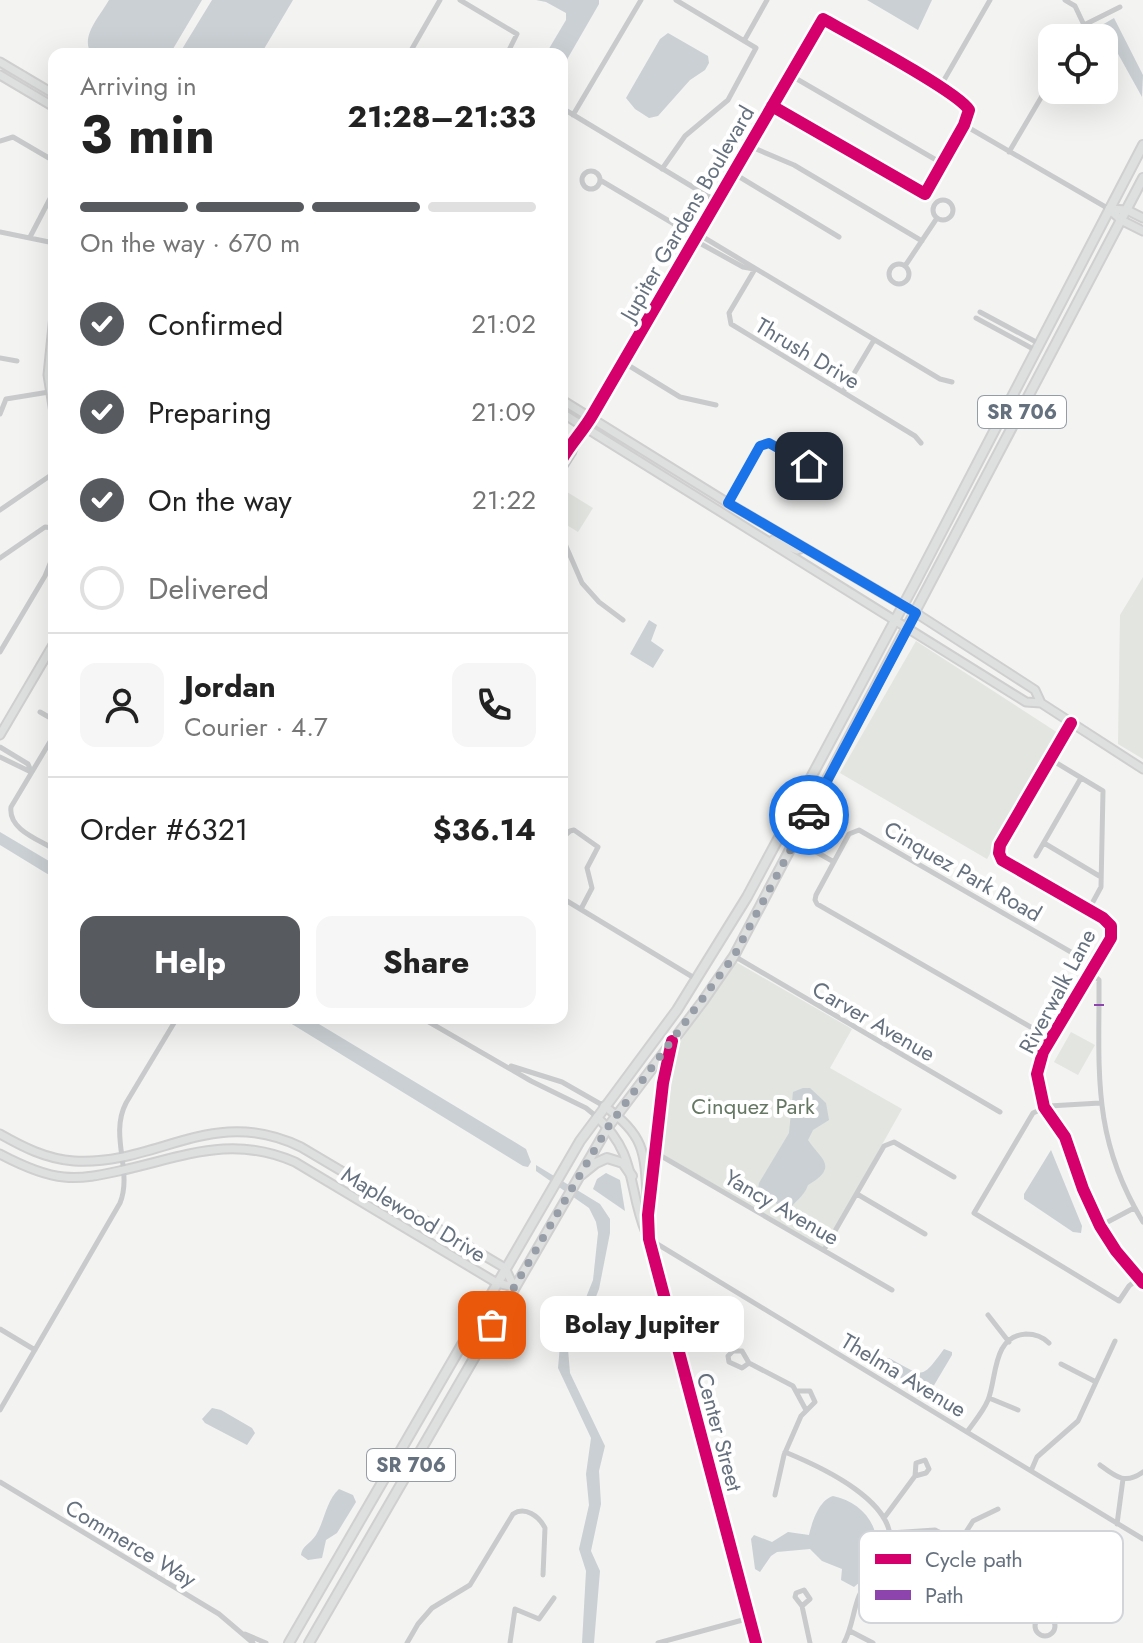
<!DOCTYPE html>
<html lang="en">
<head>
<meta charset="utf-8">
<style>
	body { margin:0; font-family:Jost,sans-serif; background:#f6f6f6; color:#222; height:100vh; display:flex; flex-direction:column; font-size:30px; white-space:nowrap }
	* { box-sizing:border-box; margin:0 }
	p { font-size:26px; color:#767676 }
	.icon { flex:none; width:44px; height:44px; fill:none; stroke:currentColor; stroke-width:2; stroke-linecap:round; stroke-linejoin:round }
	.map { position:relative; flex:1; overflow:hidden }
	.drawer { position:absolute; left:48px; top:48px; width:520px; height:976px; display:flex; flex-direction:column; background:#fff; border-radius:16px; box-shadow:0 8px 32px #0002 }
	.drawer>* { flex:none }
	.controls { position:absolute; left:1038px; top:24px; display:grid; gap:16px }
	.controls a { display:grid; place-items:center; width:80px; height:80px; border-radius:16px; background:#fff; box-shadow:0 8px 32px #0002; font-size:40px }
	.pin { position:absolute; display:grid; place-items:center; width:68px; height:68px; color:#fff; margin:-34px; border-radius:16px; box-shadow:0 4px 12px #0006 }
	.courier { position:absolute; display:grid; place-items:center; width:80px; height:80px; margin:-40px; border:6px solid #1a73e8; border-radius:50%; background:#fff; color:#222; box-shadow:0 2px 10px #0007 }
	.bubble { position:absolute; height:56px; border-radius:16px; background:#fff; box-shadow:0 8px 32px #0002; font-size:26px; font-weight:700; line-height:56px; text-align:center }
	.head em { font-style:normal; font-weight:700 }
	.head div { display:flex; flex-direction:column-reverse }
	.head { display:flex; align-items:center; justify-content:space-between; height:136px; padding:0 32px }
	h1 { font-size:52px; font-weight:700; line-height:60px }
	.bar { display:grid; grid-template-columns:repeat(4,1fr); gap:12px 8px; align-content:center; height:96px; padding:0 32px }
	.bar i { height:10px; border-radius:6px; background:#e0e0e0 }
	.bar .selected { background:#575a5e }
	.bar p { grid-column:span 4 }
	.line { display:flex; align-items:center; gap:20px; padding:0 32px; border-top:2px solid #e0e0e0 }
	.line div { flex:1 }
	.round { display:grid; place-items:center; flex:none; width:84px; height:84px; border-radius:16px; background:#f6f6f6 }
	ol { padding:0 32px; list-style:none }
	li { display:flex; align-items:center; gap:24px; height:88px }
	li p { margin-inline-start:auto }
	li .icon { padding:8px; border-radius:50%; background:#575a5e; color:#fff; stroke-width:4 }
	li:last-child { color:#767676 }
	li i { width:44px; height:44px; border:4px solid #e0e0e0; border-radius:50% }
	.primary-button { display:flex; gap:16px; margin-top:auto; padding:16px 32px }
	.primary-button a { flex:1; height:92px; border-radius:16px; background:#575a5e; color:#fff; font-size:32px; font-weight:700; line-height:92px; text-align:center }
	.primary-button a+a { background:#f6f6f6; color:#222 }
	.map>svg:first-child { display:block }
</style>
</head>
<body>
<div class="map">
<svg width="1143" height="1643" viewBox="0 0 1143 1643">
	<rect width="100%" height="100%" fill="#f3f3f2"/>
	<path fill="#e2e5e0" d="M567,492L593,508L578,532L562,522V500Z
		M1143,577V759L1118,744L1120,615Z
		M916,641L1058,733L987,859L840,773Z
		M736,962L852,1029L830,1068L902,1109L824,1248L659,1152L673,1052Z
		M1071,1032L1095,1045L1078,1075L1054,1062Z"/>
	<path fill="#cad0d3" d="M109,0H202L170,54H92C79,38 100,16 109,0Z
		M212,0H293L261,54H179Z
		M536,0H599V4L565,63L562,64V54H548L547,52L566,20V13L546,2Z
		M867,0H932L918,30Z
		M1114,18L1143,75L1142,97L1102,25Z
		M668,33L708,56L709,63L705,70L690,80L658,116L649,118L635,109L626,98L660,39Z
		M649,620L657,625L651,641L664,650L653,668L630,654Z
		M0,832L54,864V878L0,845Z
		M282,1018H309L513,1141L526,1149L531,1162L528,1167L523,1166Z
		M803,1088H810L826,1103L829,1120L813,1130L808,1140C820,1159 840,1166 808,1185C804,1197 794,1201 788,1212L758,1190L759,1183L789,1133L793,1092Z
		M1051,1150L1082,1226L1081,1233L1073,1232L1024,1199V1194Z
		M536,1165L600,1204L610,1219V1233L599,1289L590,1312L568,1349L570,1373L605,1446L599,1471L601,1504L591,1551L600,1571L594,1643H582L586,1571L579,1549L589,1505L586,1474L591,1438L558,1368L560,1345L581,1310L593,1280L598,1233L596,1222L589,1208L536,1171Z
		M606,1173L620,1180L625,1211L593,1189L597,1179Z
		M944,1349L952,1352V1355L930,1392H926L887,1370L882,1364L885,1358H889C923,1376 920,1382 944,1349Z
		M212,1408L221,1410L252,1428L255,1433L247,1445L205,1423L202,1419Z
		M339,1489L353,1495L356,1502L337,1533L326,1540L322,1558L308,1560L301,1555C302,1546 310,1544 316,1535C325,1520 326,1501 339,1489Z
		M833,1496C859,1501 880,1523 876,1550C875,1558 869,1561 867,1567C864,1577 864,1579 854,1587L841,1580L842,1569L822,1561L810,1549L777,1552L771,1556L760,1572L755,1569L751,1539L754,1535L772,1542L788,1532L809,1535C812,1522 819,1500 833,1496Z"/>
	<g fill="none" stroke-linecap="round" stroke-linejoin="round">
		<g stroke="#cfcfd0" stroke-width="11">
			<path id="secondary" d="M0,62L54,94
				M0,75L54,107
				M1109,209L1121,220L1143,231
				M1109,209L1127,210L1143,218
				M54,315L48,375L54,413
				M562,400L728,503L916,613L1035,690L1041,703
				M562,413L1026,702L1041,703L1143,769
				M773,540L797,550L803,548
				M0,735L54,643
				M670,1047L663,1083L648,1215L649,1239L756,1643
				M604,1106C644,1134 645,1152 647,1197
				M597,1117C638,1155 627,1187 646,1233
				M0,1134C23,1147 46,1159 74,1161C158,1166 212,1104 301,1147L505,1268L514,1287
				M0,1154C19,1164 42,1175 64,1177C82,1179 101,1175 119,1171C183,1157 231,1134 295,1162L497,1283L514,1287"/>
		</g>
		<g stroke="#d0d0d1" stroke-width="12">
			<path id="primary" d="M581,1175L596,1163L607,1158L623,1163L632,1176
				M289,1643L580,1141L677,1010L747,897L914,585L1143,145
				M309,1643L608,1127L703,1001L734,956L1143,178"/>
		</g>
		<path stroke="#c9cacb" stroke-width="5" d="M460,0L517,34L507,54
			M1065,0L1075,6L1084,25
			M1084,25L1120,7
			M1076,38L1084,25
			M744,41L767,0
			M409,54L440,0
			M790,75L943,164
			M940,87L990,0
			M562,108L716,201
			M573,115L641,0
			M964,125L1109,209
			M0,141L13,137L54,161
			M749,146L794,165L922,241
			M1009,152L1052,79
			M662,169L685,136L728,100L756,48L676,0
			M582 180a9 9 0 1 1 18 0a9 9 0 1 1-18 0Z
			M733,173L839,237
			M600,180L696,237
			M933 210a10 10 0 1 1 20 0a10 10 0 1 1-20 0Z
			M0,232L54,243
			M698,234L940,379L952,382
			M30,237L54,191
			M694,240L743,267L754,269
			M889 274a10 10 0 1 1 20 0a10 10 0 1 1-20 0Z
			M905,266L937,218
			M755,269L729,313L731,324L915,436L921,443
			M980,312L1038,343
			M976,318L1035,350
			M0,358L17,361
			M623,362L680,397L716,405
			M843,392L874,340
			M0,414L6,399L49,392
			M562,459C571,443 584,430 593,414C670,283 746,150 823,19C848,33 959,92 969,110L964,125L925,194L772,106
			M562,473L574,454L584,428
			M728,503L760,446L769,443L824,475
			M0,510L54,473
			M562,537L582,583L599,602L623,620
			M0,558L45,527L54,528
			M0,652L45,576L54,554
			M40,712L54,720
			M1071,723L1000,845L999,853L1002,860L1103,918L1111,926V938L1043,1052L1037,1074L1044,1107L1065,1137L1083,1189L1100,1226L1116,1251L1143,1283
			M54,735L11,807C8,829 37,839 54,849
			M0,747L28,764L31,771
			M0,757L31,772
			M1050,759L1103,791L1101,887L1088,911
			M781,835L795,840L834,862
			M562,838L570,831L574,830L598,847L587,868L592,888L581,909
			M1044,843L1101,877
			M1036,856L1081,778
			M562,898L696,979
			M734,956L1000,1112
			M1089,972L1099,980V1004
			M1099,1006C1098,1090 1098,1148 1143,1222
			M422,1018L531,1081L586,1108L597,1117
			M1041,1033L817,904L815,900L816,895L849,834L859,830L1083,959
			M511,1066L562,1082L604,1106
			M1100,1103L1049,1106L1033,1113L974,1213L1119,1301L1129,1286L1139,1278
			M656,1153L892,1290
			M857,1194L925,1234
			M1100,1226L1134,1208
			M649,1239L1143,1539
			M824,1250L884,1146L894,1142L954,1177
			M988,1315L1009,1342
			M0,1329L35,1350
			M749,1363L742,1351H733L728,1356L729,1362L742,1368L749,1363L793,1386L806,1410
			M1061,1364L1096,1382
			M989,1398L1018,1410
			M0,1410L120,1203C133,1171 109,1136 126,1103L177,1018
			M967,1432C974,1422 983,1412 988,1400C997,1378 992,1336 1026,1334C1035,1334 1043,1337 1049,1343
			M785,1452C819,1466 902,1503 889,1550C884,1568 866,1579 859,1596C853,1611 852,1628 844,1643
			M1100,1465C1116,1477 1125,1485 1143,1472
			M1031,1471L1037,1457L1078,1421L1115,1341
			M0,1482L219,1614L253,1643
			M775,1495L784,1455L801,1416L815,1402L810,1391H798
			M884,1518L915,1476L916,1463L925,1460L929,1469L926,1473L915,1476
			M1117,1524L1123,1479
			M890,1533L935,1530L996,1561C1007,1561 1016,1556 1026,1551C1049,1541 1066,1548 1086,1560C1096,1566 1105,1570 1106,1583
			M959,1543L973,1521L998,1509
			M889,1550L940,1584L942,1595H953L955,1586L948,1581L940,1584
			M802,1606L810,1599L804,1590L796,1593L795,1597L802,1606L810,1643
			M1035 1626a10 10 0 1 1 20 0a10 10 0 1 1-20 0Z
			M850,1631L873,1643
			M245,1634L266,1643
			M407,1643L418,1624L432,1608L470,1585L513,1514C525,1506 539,1516 545,1528L543,1575
			M510,1643L515,1609L539,1619L554,1598
			M658,1643L750,1618"/>
		<use href="#secondary" stroke="#dedfdf" stroke-width="7"/>
		<use href="#primary" stroke="#dedfdf" stroke-width="8"/>
		<path stroke="#8e44ad" stroke-width="10" stroke-dasharray="20 10" stroke-linecap="butt" d="M1099,1006V1004"/>
		<g stroke="#fff" stroke-width="17">
			<path id="cycleway" d="M562,459C571,443 584,430 593,414C670,283 746,150 823,19C848,33 959,92 969,110L964,125L925,194L772,106
				M1071,723L1000,845L999,853L1002,860L1103,918L1111,926V938L1043,1052L1037,1074L1044,1107L1065,1137L1083,1189L1100,1226L1116,1251L1143,1283
				M672,1041L663,1083L648,1215L649,1239L756,1643"/>
		</g>
		<use href="#cycleway" stroke="#d6006c" stroke-width="12"/>
	</g>
	<g fill="none" stroke-linecap="round" stroke-linejoin="round">
		<path stroke="#979ea7" stroke-width="8" stroke-dasharray="0 14.4" d="M492,1325L608,1127L734,956L809,815"/>
		<path stroke="#1a73e8" stroke-width="10" d="M809,466L769,443L760,446L728,503L916,613L809,815"/>
	</g>
	<g text-anchor="middle" stroke-width="8" stroke-linejoin="round" paint-order="stroke">
		<g fill="#fff" stroke="#949ca5" stroke-width="2">
			<rect x="978" y="396" width="88" height="32" rx="6"/>
			<rect x="367" y="1449" width="88" height="32" rx="6"/>
		</g>
		<g font-size="20" font-weight="bold" fill="#66717f">
			<text x="1022" y="419">SR 706</text>
			<text x="411" y="1472">SR 706</text>
		</g>
		<g font-size="22" fill="#66717f" stroke="#fff">
			<text transform="translate(687 213) rotate(-60)" y="8">Jupiter Gardens Boulevard</text>
			<text transform="translate(808 353) rotate(31)" y="8">Thrush Drive</text>
			<text transform="translate(963 871) rotate(30)" y="8">Cinquez Park Road</text>
			<text transform="translate(1057 991) rotate(-62)" y="8">Riverwalk Lane</text>
			<text transform="translate(874 1021) rotate(30)" y="8">Carver Avenue</text>
			<text transform="translate(782 1207) rotate(30)" y="8">Yancy Avenue</text>
			<text transform="translate(414 1214) rotate(31)" y="8">Maplewood Drive</text>
			<text transform="translate(904 1375) rotate(31)" y="8">Thelma Avenue</text>
			<text transform="translate(720 1432) rotate(75)" y="8">Center Street</text>
			<text transform="translate(131 1543) rotate(31)" y="8">Commerce Way</text>
		</g>
		<g font-size="22" fill="#667764" stroke="#fff">
			<text x="753" y="1114">Cinquez Park</text>
		</g>
	</g>
	<rect x="859" y="1531" width="264" height="92" rx="12" fill="#fff" stroke="#d1d4d9" stroke-width="2"/>
	<rect x="875" y="1554" width="36" height="10" fill="#d6006c"/>
	<rect x="875" y="1590" width="36" height="10" fill="#8e44ad"/>
	<g font-size="22" fill="#66717f">
		<text x="925" y="1567">Cycle path</text>
		<text x="925" y="1603">Path</text>
	</g>
</svg>
<div class="controls">
<a><svg class="icon" aria-label="locate" viewBox="0 0 24 24"><circle cx="12" cy="12" r="6"/><path d="M12 2v4M12 18v4M2 12h4M18 12h4"/></svg></a>
</div>
<div class="pin" style="left:492px;top:1325px;background:#ea580c"><svg class="icon" aria-label="bag" viewBox="0 0 24 24"><path d="M5 8h14l-1 12H6zM9 8a3 3 0 0 1 6 0"/></svg></div>
<div class="pin" style="left:809px;top:466px;background:#1f2937"><svg class="icon" aria-label="home" viewBox="0 0 24 24"><path d="M3 11l9-7 9 7M6 9v11h12V9"/></svg></div>
<div class="courier" style="left:809px;top:815px"><svg class="icon" aria-label="car" viewBox="0 0 24 24"><path d="M5 17H2v-5l4-1 3-4h7l3 4 3 1v5h-3M9 17h6M6 11h13"/><circle cx="7" cy="17" r="2"/><circle cx="17" cy="17" r="2"/></svg></div>
<div class="bubble" style="left:540px;top:1296px;width:204px">Bolay Jupiter</div>
<section class="drawer">
<div class="head"><div><h1>3 min</h1><p>Arriving in</p></div><em>21:28–21:33</em></div>
<div class="bar"><i class="selected"></i><i class="selected"></i><i class="selected"></i><i></i><p>On the way · 670 m</p></div>
<ol>
<li><svg class="icon" aria-label="check" viewBox="0 0 24 24"><path d="M5 12l5 5 9-10"/></svg>Confirmed<p>21:02</p></li>
<li><svg class="icon" aria-label="check" viewBox="0 0 24 24"><path d="M5 12l5 5 9-10"/></svg>Preparing<p>21:09</p></li>
<li><svg class="icon" aria-label="check" viewBox="0 0 24 24"><path d="M5 12l5 5 9-10"/></svg>On the way<p>21:22</p></li>
<li><i></i>Delivered</li>
</ol>
<div class="line" style="height:144px"><a class="round"><svg class="icon" aria-label="person" viewBox="0 0 24 24"><circle cx="12" cy="8" r="4"/><path d="M4 21q1-7 8-7t8 7"/></svg></a><div><b>Jordan</b><p>Courier · 4.7</p></div><a class="round"><svg class="icon" aria-label="phone" viewBox="0 0 24 24"><path d="M5 4h4l2 5-3 2q2 4 5 5l2-3 5 2v4C11 20 4 13 5 4z"/></svg></a></div>
<div class="line" style="height:104px"><div>Order #6321</div><b>$36.14</b></div>
<div class="primary-button"><a>Help</a><a>Share</a></div>
</section>
</div>
</body>
</html>
